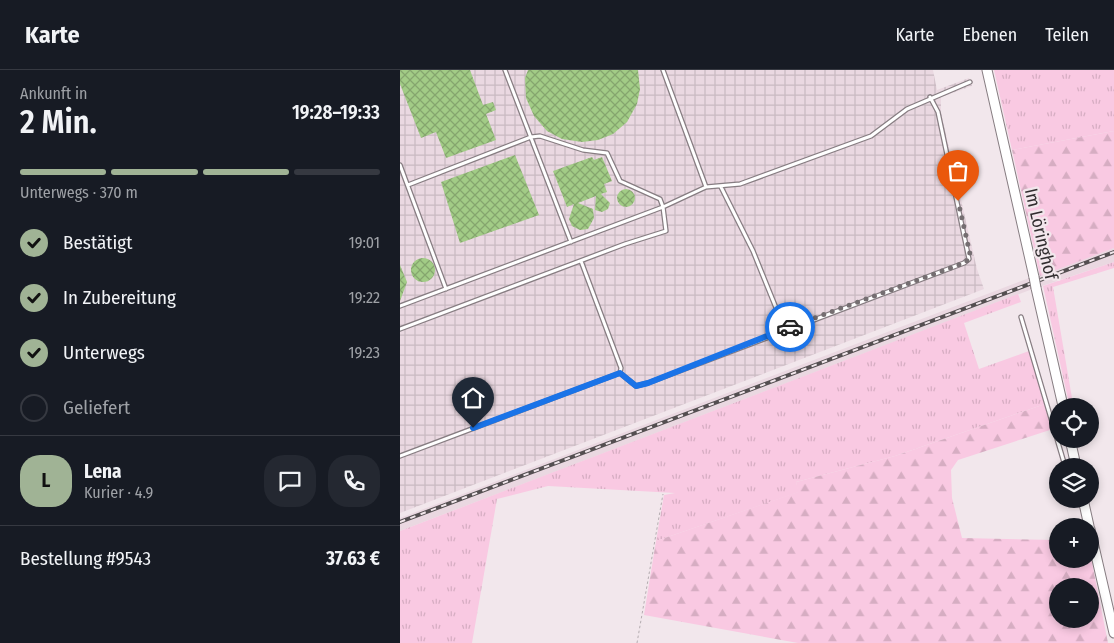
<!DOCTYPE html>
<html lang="de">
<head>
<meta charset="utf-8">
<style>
	body { margin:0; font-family:"Fira Sans Condensed",sans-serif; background:#242831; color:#f1f3f6; height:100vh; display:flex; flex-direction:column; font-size:19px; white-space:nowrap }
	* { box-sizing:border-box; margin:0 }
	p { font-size:16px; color:#9ea1a6 }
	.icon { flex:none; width:28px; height:28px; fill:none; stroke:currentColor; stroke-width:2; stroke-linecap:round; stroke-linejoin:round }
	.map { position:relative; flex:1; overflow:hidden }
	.drawer { display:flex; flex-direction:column; background:#171b24; width:400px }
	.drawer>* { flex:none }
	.fabs { position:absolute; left:649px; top:328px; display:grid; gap:10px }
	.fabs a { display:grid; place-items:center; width:50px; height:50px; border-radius:50%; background:#171b24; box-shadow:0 2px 8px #0003; font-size:25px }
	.pin { position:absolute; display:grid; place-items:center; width:42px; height:42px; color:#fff; margin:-51px -21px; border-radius:50% 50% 50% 0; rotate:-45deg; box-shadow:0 0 5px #0007 }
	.pin .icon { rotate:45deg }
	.courier { position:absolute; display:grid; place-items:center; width:50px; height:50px; margin:-25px; border:4px solid #1a73e8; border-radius:50%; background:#fff; color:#222; box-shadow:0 1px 6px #0007 }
	.headline em { font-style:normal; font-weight:600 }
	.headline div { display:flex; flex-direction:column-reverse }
	.headline { display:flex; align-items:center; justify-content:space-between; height:85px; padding:0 20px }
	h1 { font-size:32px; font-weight:600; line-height:38px }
	.bar { display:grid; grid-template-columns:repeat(4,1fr); gap:8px 5px; align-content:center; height:60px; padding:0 20px }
	.bar i { height:6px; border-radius:4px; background:#363941 }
	.bar .on { background:#a0b395 }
	.bar p { grid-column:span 4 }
	.line { display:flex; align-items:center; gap:12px; padding:0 20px; border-top:1px solid #363941 }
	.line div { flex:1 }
	.round { display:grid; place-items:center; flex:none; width:52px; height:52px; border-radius:20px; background:#242831 }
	ol { padding:0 20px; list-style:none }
	li { display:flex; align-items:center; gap:15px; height:55px }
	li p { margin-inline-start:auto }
	li .icon { padding:5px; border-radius:50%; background:#a0b395; color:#111; stroke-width:4 }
	li:last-child { color:#9ea1a6 }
	li i { width:28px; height:28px; border:2px solid #363941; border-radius:50% }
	header { display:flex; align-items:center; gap:30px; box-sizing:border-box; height:70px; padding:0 25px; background:#171b24; border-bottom:1px solid #363941 }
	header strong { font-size:24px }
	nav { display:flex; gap:28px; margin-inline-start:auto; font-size:18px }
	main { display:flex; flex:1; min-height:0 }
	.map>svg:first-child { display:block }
</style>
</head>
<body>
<header>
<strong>Karte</strong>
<nav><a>Karte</a><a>Ebenen</a><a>Teilen</a></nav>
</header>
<main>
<section class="drawer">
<div class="headline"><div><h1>2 Min.</h1><p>Ankunft in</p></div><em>19:28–19:33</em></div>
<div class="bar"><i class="on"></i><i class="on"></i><i class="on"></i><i></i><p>Unterwegs · 370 m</p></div>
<ol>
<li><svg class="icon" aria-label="check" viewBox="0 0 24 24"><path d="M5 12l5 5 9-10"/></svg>Bestätigt<p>19:01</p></li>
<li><svg class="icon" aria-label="check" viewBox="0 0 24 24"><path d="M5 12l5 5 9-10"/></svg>In Zubereitung<p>19:22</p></li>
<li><svg class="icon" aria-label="check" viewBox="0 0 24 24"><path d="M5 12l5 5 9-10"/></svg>Unterwegs<p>19:23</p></li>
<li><i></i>Geliefert</li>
</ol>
<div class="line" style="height:90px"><b class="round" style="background:#a0b395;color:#111">L</b><div><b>Lena</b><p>Kurier · 4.9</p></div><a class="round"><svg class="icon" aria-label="chat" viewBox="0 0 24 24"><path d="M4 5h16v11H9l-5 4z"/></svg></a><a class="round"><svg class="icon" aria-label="phone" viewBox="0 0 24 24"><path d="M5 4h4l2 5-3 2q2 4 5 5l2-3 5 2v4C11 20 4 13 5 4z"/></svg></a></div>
<div class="line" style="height:65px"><div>Bestellung #9543</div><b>37.63 €</b></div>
</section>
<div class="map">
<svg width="714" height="573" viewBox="0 0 714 573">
	<defs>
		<pattern id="industrial-grid" width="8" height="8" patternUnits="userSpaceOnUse" patternTransform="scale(1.25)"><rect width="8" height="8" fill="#ead8e1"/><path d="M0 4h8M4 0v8" fill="none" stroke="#c9bac1"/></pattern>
		<pattern id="grass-tufts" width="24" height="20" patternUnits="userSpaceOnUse" patternTransform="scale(1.25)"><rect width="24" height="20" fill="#f9c9e2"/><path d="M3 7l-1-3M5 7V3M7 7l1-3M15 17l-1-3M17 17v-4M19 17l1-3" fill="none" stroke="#d6adc2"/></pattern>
		<pattern id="forest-firs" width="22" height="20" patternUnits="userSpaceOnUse" patternTransform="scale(1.25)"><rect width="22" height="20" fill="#f9c9e2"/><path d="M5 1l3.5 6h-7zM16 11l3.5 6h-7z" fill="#d6adc2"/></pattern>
		<pattern id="building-cross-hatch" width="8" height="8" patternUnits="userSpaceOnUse" patternTransform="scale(1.25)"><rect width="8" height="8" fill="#a2cc86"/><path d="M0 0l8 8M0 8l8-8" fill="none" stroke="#85a66e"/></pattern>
	</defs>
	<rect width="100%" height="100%" fill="#f2e7ec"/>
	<path fill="#ead8e1" d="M714,178V192L630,220L0,461V448L676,190Z"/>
	<path fill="url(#industrial-grid)" d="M0,0H533L537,20L569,8L572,16L541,27V43L577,199L584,219L0,443Z"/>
	<path fill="url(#grass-tufts)" d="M594,0H714V61L612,80Z
		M714,192V198L653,217L672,328L668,329L643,216Z
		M618,224L621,232L564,253L579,299L629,281L645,334L495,386L396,412L399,422L256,471L264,425L275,423L148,416L97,429L72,573H0V461Z"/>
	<path fill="url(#forest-firs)" fill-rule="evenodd" d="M714,61V178L640,206L612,80Z
		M645,334L653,359L558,390L551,400L552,428L562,468L657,470L658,489H690V483L708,573H398L244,545L256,471L398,422L396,412L495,386ZM658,516H690V549H658Z"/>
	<path fill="url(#building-cross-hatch)" d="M0,0H70L83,35L93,32L96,40L86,44L96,70L46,88L36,62L21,68L0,14Z
		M128,0H238L240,19L237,34L227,52L213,64L198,70L182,72L162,69L147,61L134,46L126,28L125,8Z
		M115,85L139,145L60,173L41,112Z
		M192,87L194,90L202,87L212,111L204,114L207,122L201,124L210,133L208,139L202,142L195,140L196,126L178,133L193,139L194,148L188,159L180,160L172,156L169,149L174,134L167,137L153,101Z
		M217 128a9 9 0 1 1 18 0a9 9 0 1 1-18 0Z
		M11 200a12 12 0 1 1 24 0a12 12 0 1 1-24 0Z
		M0,195L7,212L0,231Z"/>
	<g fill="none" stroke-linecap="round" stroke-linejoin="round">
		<g stroke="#877d82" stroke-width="5.5">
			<path id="lane" d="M105,0L171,172
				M263,0L306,117
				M0,95L46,219
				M321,117L353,181L385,260
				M0,236L263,137L306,117L340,114L471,66L507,39L570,12
				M621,247L665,396
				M0,259L225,174L266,161L263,137L260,129L220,111L207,83L183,80L140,66L131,67L8,115
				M220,303L236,316L248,313L564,193L569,189L538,42L530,27
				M0,386L220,303L221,298L181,191"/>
		</g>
		<g stroke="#877d82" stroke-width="11">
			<path id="secondary" d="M587,0L634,207
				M636,218L663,336
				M670,369L676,396
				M683,429L689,456
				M690,459L714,563"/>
		</g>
		<path stroke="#b4acb0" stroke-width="1" stroke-dasharray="2.5 2.5" stroke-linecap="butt" d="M237,573L263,424"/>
		<use href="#lane" stroke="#fff" stroke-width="3"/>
		<use href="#secondary" stroke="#fff" stroke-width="9"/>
		<g stroke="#544f51" stroke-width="4">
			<path id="rail" d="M0,452L714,182"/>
		</g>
		<use href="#rail" stroke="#f2e7ec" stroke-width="2" stroke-dasharray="5.5" stroke-linecap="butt"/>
		<g stroke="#877d82" stroke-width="11" stroke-linecap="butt">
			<path id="secondary-bridge" d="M634,207L636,218"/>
		</g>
		<use href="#secondary-bridge" stroke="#fff" stroke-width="9"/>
	</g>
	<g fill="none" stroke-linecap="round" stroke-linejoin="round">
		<path stroke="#756e71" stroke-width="5" stroke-dasharray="0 9" d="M390,257L564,193L569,189L570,184L558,131"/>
		<path stroke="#1a73e8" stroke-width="6" d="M73,358L220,303L236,316L248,313L390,257"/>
	</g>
	<g text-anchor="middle" stroke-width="4.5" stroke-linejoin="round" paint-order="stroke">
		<g font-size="18" fill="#312d2f" stroke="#f2e7ec">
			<text transform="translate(641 164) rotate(77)" y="6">Im Löringhof</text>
		</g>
	</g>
</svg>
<div class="fabs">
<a><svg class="icon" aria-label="locate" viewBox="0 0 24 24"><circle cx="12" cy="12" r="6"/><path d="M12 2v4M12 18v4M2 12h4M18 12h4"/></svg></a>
<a><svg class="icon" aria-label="layers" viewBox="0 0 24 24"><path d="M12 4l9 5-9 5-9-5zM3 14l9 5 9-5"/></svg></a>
<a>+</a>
<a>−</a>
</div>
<div class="pin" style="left:558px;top:131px;background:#ea580c"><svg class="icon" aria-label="bag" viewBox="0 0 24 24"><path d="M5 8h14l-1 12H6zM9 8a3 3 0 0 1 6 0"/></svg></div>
<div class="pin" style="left:73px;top:358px;background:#1f2937"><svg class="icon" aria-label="home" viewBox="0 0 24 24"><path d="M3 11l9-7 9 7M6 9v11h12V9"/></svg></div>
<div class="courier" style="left:390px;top:257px"><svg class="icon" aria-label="car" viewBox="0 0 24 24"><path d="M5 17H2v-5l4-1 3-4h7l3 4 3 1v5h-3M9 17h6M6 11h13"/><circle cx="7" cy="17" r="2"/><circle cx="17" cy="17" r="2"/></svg></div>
</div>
</main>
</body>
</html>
